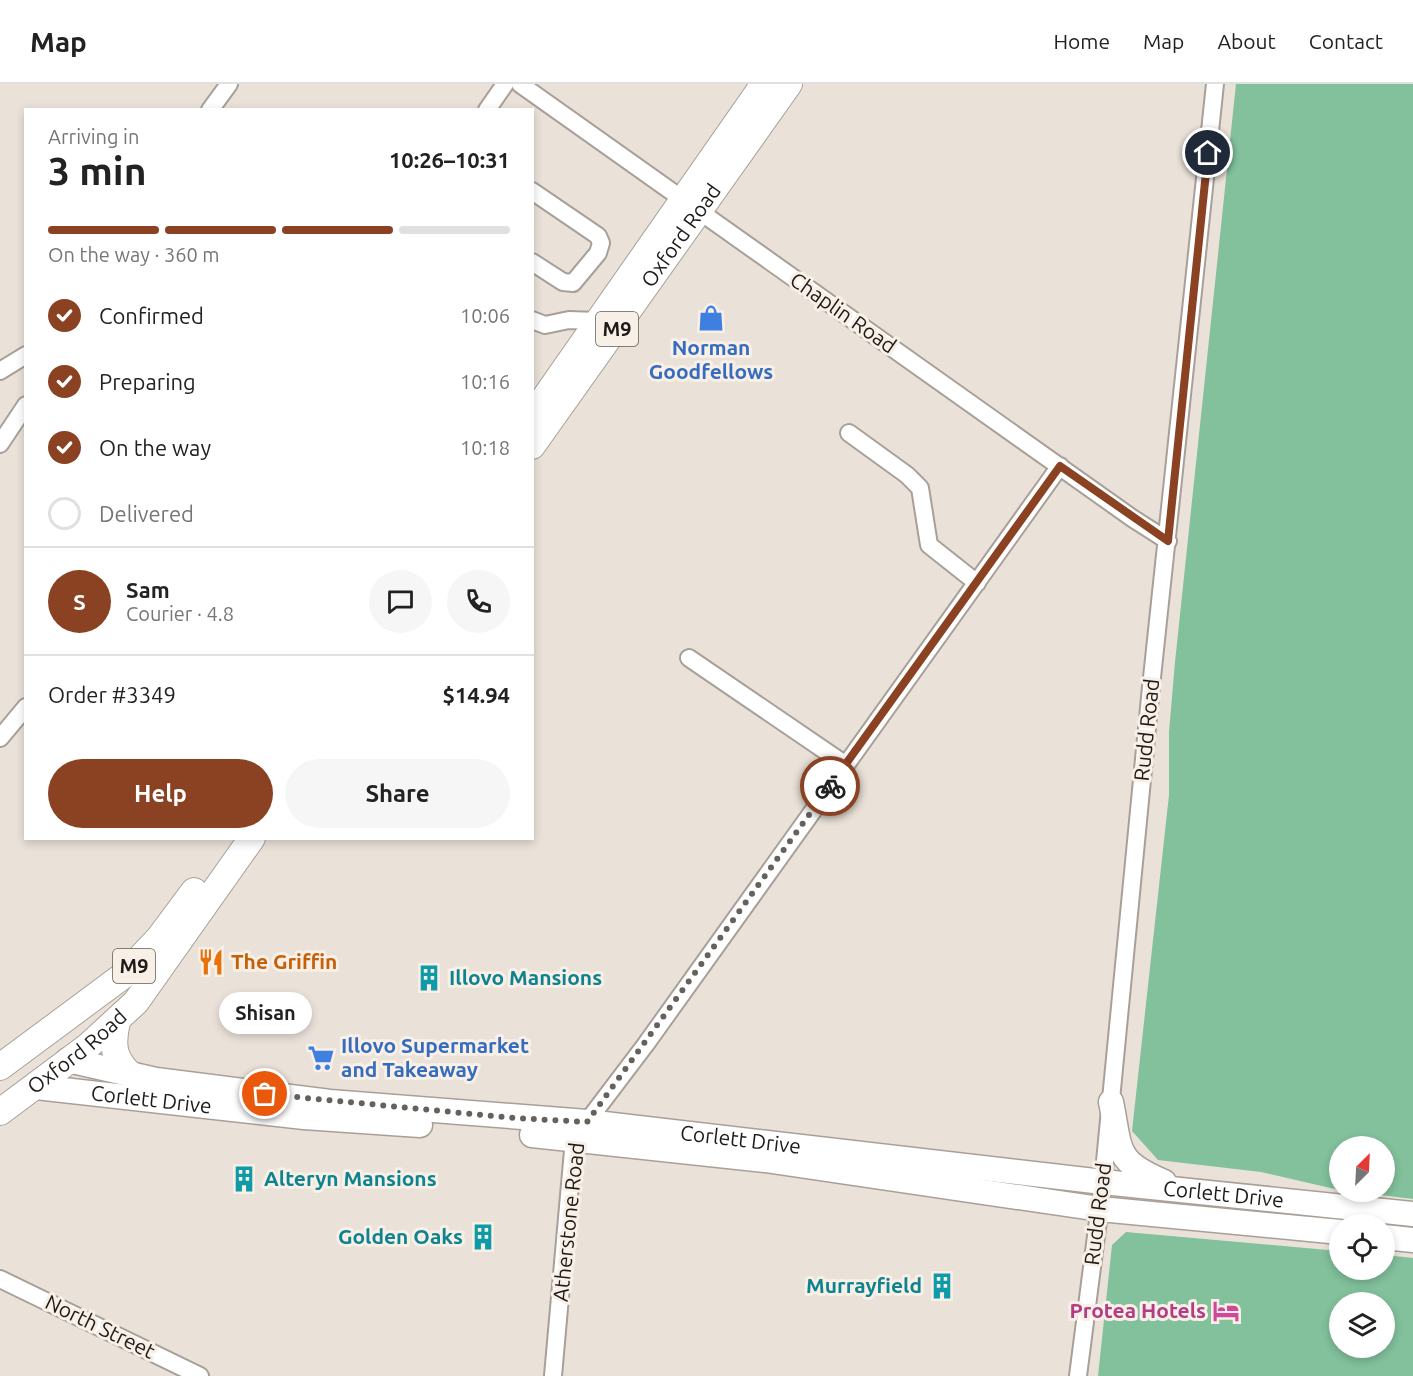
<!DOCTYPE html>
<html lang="en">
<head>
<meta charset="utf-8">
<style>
	body { margin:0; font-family:Ubuntu,sans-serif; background:#f6f6f6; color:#222; height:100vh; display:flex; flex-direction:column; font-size:22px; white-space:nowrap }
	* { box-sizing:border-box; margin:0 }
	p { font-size:20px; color:#767676 }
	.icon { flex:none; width:33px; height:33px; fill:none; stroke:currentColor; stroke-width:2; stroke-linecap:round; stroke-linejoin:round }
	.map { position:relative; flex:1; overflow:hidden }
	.sheet { position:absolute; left:24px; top:24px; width:510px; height:732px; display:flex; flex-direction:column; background:#fff; border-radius:0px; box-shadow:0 3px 9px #0003 }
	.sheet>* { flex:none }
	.needle { width:39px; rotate:24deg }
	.tools { position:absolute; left:1329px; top:1052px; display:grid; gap:12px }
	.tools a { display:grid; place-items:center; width:66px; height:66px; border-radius:50%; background:#fff; box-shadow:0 3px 9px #0003; font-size:30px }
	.pin { position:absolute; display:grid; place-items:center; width:51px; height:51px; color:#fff; margin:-26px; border:3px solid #fff; border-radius:50%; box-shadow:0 2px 6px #0007 }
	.courier { position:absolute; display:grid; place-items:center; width:60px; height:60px; margin:-30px; border:4px solid #8a4222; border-radius:50%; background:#fff; color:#222; box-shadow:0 2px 8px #0007 }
	.bubble { position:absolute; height:42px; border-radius:21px; background:#fff; box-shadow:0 3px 9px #0003; font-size:20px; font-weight:700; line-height:42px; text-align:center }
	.head em { font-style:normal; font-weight:700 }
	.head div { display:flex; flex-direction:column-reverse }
	.head { display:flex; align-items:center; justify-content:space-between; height:102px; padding:0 24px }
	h1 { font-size:39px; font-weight:700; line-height:45px }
	.bar { display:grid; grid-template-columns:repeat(4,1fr); gap:9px 6px; align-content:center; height:72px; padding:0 24px }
	.bar i { height:8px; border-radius:4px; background:#e0e0e0 }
	.bar .selected { background:#8a4222 }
	.bar p { grid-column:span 4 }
	.line { display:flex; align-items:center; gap:15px; padding:0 24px; border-top:2px solid #e0e0e0 }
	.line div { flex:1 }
	.round { display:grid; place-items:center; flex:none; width:63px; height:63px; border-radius:32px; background:#f6f6f6 }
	ol { padding:0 24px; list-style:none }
	li { display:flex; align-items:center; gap:18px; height:66px }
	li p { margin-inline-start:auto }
	li .icon { padding:6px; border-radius:50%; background:#8a4222; color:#fff; stroke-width:4 }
	li:last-child { color:#767676 }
	li i { width:33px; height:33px; border:3px solid #e0e0e0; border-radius:50% }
	.cta { display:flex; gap:12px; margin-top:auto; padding:12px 24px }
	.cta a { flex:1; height:69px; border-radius:36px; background:#8a4222; color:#fff; font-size:24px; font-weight:700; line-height:69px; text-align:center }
	.cta a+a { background:#f6f6f6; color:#222 }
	header { display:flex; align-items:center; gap:36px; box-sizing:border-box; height:84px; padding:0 30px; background:#fff; border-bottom:2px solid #e0e0e0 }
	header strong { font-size:28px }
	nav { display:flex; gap:33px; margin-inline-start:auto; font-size:21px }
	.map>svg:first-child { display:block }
</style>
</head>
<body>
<header>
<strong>Map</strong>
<nav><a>Home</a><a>Map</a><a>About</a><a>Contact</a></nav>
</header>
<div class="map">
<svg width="1413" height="1292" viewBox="0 0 1413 1292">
	<rect width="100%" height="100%" fill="#eae2d9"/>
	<path fill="#82c19c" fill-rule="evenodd" d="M1236,0H1413V1115L1348,1107H1384V1062H1340L1339,1106L1261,1088L1158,1076L1132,1047L1169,711V648L1175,578Z
		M1126,1148L1339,1167L1340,1185H1384L1385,1171L1413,1174V1292H1098L1112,1161ZM1340,1218H1384V1263H1340Z"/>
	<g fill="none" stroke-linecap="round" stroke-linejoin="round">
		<g stroke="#a8a098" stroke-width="20">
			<path id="minor" d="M520,0L1132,434L1168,457
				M210,26L229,0
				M487,26L505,0
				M532,107L598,152L601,159L598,169L573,199L563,198L532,178
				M532,236L545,241L569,236L597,237
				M0,287L26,271
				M849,349L907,391L920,404L929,461L977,499
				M0,360L26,321
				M689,574L846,681
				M0,654L26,623
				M0,1195L200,1292
				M553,1292L574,1055L646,960L1060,382
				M1078,1292L1103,1098L1151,603L1215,0"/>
		</g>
		<g stroke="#a8a098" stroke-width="27">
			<g id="secondary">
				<path id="s1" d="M68,976L156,996L330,1018L587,1038L1103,1098L1413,1130"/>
				<path id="s2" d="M36,1003L304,1033L420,1041"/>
				<path d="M1111,1018C1121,1067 1114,1077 1164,1098"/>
				<path d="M532,1051L765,1076L1100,1125L1340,1148"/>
				<path d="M1384,1153L1413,1156"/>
			</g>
		</g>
		<g stroke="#a8a098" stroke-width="28">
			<g id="primary">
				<path d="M532,332L764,0"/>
				<path id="s3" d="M532,362L789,0"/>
				<path d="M117,938C111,962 114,977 133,993"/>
				<path d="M0,983L124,891L159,854L194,807"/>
				<path id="s4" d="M0,1028L87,963L136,918L252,754"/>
			</g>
		</g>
		<use href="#minor" stroke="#fff" stroke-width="16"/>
		<use href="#secondary" stroke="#fff" stroke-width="24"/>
		<use href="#primary" stroke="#fff" stroke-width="26"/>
	</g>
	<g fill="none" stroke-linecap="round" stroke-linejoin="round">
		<path stroke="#65615c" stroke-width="6" stroke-dasharray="0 10.8" d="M265,1010L514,1034L587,1038L830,702"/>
		<path stroke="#8a4222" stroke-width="8" d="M830,702L1060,382L1168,457L1208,69"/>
	</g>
	<defs>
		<g id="shop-bare" transform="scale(2.07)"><path d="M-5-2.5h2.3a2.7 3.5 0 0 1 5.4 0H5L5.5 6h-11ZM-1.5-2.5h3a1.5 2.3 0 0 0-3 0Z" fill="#3f7fe0" stroke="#f8efe7" stroke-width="2.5" paint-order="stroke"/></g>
		<g id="restaurant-bare" transform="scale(2.07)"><path d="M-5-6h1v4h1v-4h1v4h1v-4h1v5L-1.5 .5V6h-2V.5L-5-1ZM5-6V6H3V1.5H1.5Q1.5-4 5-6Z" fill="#e8710a" stroke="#f8efe7" stroke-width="2.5" paint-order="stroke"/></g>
		<g id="building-bare" transform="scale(2.07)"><path d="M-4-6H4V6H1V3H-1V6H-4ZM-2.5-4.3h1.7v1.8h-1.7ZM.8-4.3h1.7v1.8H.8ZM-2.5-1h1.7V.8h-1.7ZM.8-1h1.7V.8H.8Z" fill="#0f9aa8" stroke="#f8efe7" stroke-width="2.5" paint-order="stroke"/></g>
		<g id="supermarket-bare" transform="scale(2.07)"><path d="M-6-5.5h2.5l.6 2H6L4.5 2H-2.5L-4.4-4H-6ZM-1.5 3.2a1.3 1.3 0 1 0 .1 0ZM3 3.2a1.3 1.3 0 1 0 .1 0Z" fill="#3f7fe0" stroke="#f8efe7" stroke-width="2.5" paint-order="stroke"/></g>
		<g id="hotel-bare" transform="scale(2.07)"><path d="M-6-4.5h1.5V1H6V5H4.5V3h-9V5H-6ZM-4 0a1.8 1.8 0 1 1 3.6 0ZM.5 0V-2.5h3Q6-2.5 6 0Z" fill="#d1479c" stroke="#f8efe7" stroke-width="2.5" paint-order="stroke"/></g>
	</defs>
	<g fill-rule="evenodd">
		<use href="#shop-bare" x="711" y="234"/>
		<use href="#restaurant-bare" x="211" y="878"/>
		<use href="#building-bare" x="429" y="894"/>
		<use href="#supermarket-bare" x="321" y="974"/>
		<use href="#building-bare" x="244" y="1095"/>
		<use href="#building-bare" x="483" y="1153"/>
		<use href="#building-bare" x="942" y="1202"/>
		<use href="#hotel-bare" x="1226" y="1227"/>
	</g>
	<g text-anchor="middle" stroke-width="6" stroke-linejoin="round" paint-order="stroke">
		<g fill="#f8efe7" stroke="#5f5b56" stroke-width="1.5">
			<rect x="596" y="228" width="42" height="34" rx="4.5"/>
			<rect x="113" y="865" width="42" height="34" rx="4.5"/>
		</g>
		<g font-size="20" font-weight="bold" fill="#1e1b18">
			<text x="617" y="252">M9</text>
			<text x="134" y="889">M9</text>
		</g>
		<g font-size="21" fill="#1e1b18" stroke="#f8efe7">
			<text dy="7" stroke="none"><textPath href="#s3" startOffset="258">Oxford Road</textPath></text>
			<text transform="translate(843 229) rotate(35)" y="7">Chaplin Road</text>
			<text transform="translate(1147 646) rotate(-84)" y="7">Rudd Road</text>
			<text dy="7" stroke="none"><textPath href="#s4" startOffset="98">Oxford Road</textPath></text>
			<text dy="7" stroke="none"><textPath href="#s2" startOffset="116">Corlett Drive</textPath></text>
			<text dy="7" stroke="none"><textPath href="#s1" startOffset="678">Corlett Drive</textPath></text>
			<text dy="7" stroke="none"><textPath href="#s1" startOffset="1164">Corlett Drive</textPath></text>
			<text transform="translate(1098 1130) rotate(-83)" y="7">Rudd Road</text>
			<text transform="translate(569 1138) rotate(-84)" y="7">Atherstone Road</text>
			<text transform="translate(100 1243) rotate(26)" y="7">North Street</text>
		</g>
		<g font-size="21" font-weight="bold" fill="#366cbe" stroke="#f8efe7">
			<text x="711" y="271">Norman<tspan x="711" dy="24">Goodfellows</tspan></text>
			<text x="341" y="969" text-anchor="start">Illovo Supermarket<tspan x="341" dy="24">and Takeaway</tspan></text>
		</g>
		<g font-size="21" font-weight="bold" fill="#c56008" stroke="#f8efe7" text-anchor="start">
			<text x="231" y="885">The Griffin</text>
		</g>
		<g font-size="21" font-weight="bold" fill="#0d838f" stroke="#f8efe7" text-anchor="start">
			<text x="449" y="901">Illovo Mansions</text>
			<text x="264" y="1102">Alteryn Mansions</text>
			<text x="463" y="1160" text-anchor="end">Golden Oaks</text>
			<text x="922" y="1209" text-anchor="end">Murrayfield</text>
		</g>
		<g font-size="21" font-weight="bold" fill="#b23c85" stroke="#f8efe7" text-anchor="end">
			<text x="1206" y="1234">Protea Hotels</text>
		</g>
	</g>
</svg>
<div class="tools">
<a><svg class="needle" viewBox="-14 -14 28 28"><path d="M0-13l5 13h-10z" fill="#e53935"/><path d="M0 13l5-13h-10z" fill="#767676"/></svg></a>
<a><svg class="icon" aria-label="locate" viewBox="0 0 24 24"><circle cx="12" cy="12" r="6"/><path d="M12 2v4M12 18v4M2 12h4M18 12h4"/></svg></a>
<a><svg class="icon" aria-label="layers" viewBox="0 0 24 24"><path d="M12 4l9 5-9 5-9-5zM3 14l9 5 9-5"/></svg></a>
</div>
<div class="pin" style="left:265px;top:1010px;background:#ea580c"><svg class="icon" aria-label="bag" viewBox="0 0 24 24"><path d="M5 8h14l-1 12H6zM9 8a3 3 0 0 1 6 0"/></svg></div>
<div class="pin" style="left:1208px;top:69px;background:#1f2937"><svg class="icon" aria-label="home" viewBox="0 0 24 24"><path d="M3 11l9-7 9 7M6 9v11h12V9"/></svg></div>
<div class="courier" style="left:830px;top:702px"><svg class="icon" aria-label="bike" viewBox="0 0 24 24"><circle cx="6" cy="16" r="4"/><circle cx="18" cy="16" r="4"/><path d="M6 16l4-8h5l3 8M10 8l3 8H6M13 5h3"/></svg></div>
<div class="bubble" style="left:219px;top:908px;width:93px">Shisan</div>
<section class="sheet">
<div class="head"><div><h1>3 min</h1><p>Arriving in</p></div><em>10:26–10:31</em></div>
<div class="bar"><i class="selected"></i><i class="selected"></i><i class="selected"></i><i></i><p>On the way · 360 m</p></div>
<ol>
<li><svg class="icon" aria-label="check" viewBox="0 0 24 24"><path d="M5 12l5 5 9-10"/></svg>Confirmed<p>10:06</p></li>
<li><svg class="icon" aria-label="check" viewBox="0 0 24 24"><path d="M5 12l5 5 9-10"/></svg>Preparing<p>10:16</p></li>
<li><svg class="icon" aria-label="check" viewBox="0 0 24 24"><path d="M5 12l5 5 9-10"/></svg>On the way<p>10:18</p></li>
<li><i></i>Delivered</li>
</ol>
<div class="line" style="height:108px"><b class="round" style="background:#8a4222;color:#fff">S</b><div><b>Sam</b><p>Courier · 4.8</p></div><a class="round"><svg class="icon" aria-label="chat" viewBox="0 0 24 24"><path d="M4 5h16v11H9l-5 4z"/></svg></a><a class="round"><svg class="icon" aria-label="phone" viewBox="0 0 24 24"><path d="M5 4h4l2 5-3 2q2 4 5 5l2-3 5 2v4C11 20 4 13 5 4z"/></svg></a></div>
<div class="line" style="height:78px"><div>Order #3349</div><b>$14.94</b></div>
<div class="cta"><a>Help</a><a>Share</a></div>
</section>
</div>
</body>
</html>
